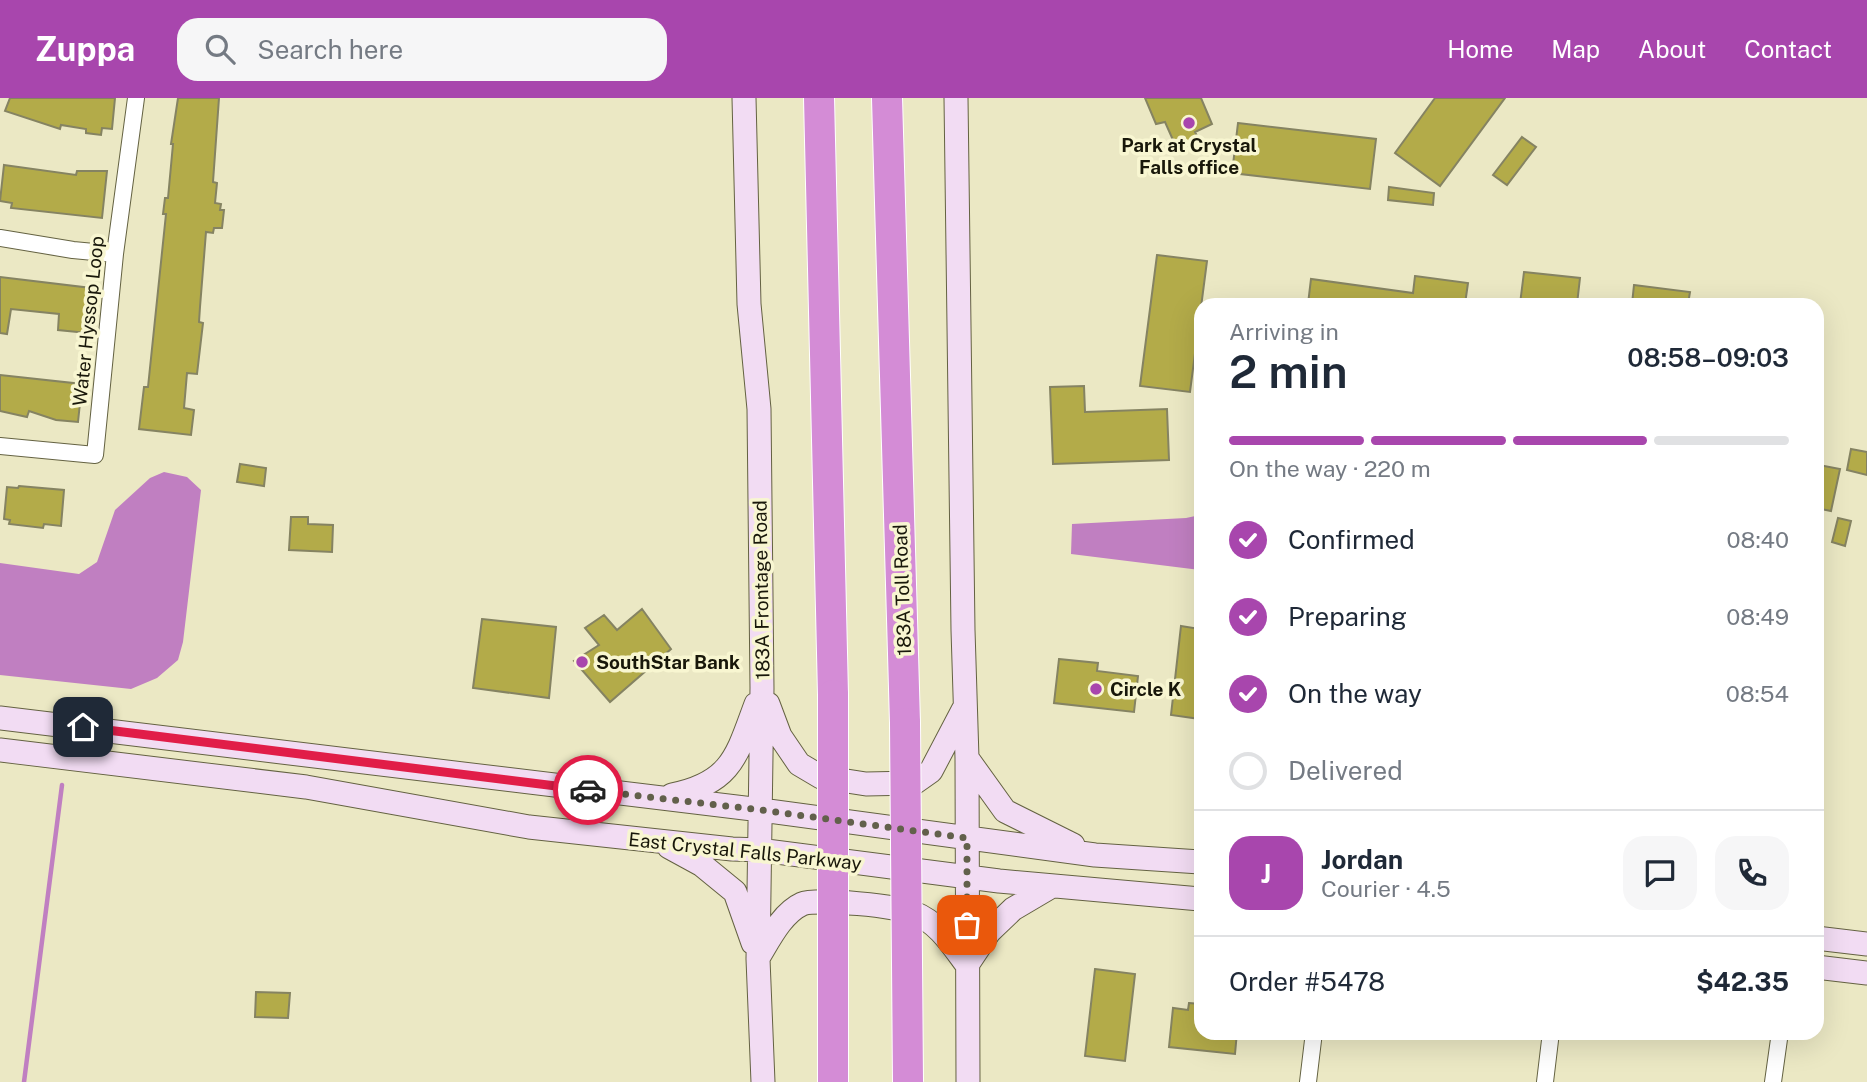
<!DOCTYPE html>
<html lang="en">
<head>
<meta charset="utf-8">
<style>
	body { margin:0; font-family:"Public Sans",sans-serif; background:#f6f6f7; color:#1f2937; height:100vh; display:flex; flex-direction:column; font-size:26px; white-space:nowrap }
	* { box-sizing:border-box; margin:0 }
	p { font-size:23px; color:#747a83 }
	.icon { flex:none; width:38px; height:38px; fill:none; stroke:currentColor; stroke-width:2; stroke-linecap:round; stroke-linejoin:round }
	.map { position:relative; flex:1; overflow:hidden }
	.side { position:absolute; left:1194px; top:200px; width:630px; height:742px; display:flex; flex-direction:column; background:#fff; border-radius:21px; box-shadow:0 7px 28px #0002 }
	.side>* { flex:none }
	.pin { position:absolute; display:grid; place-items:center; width:60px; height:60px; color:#fff; margin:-30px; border-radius:14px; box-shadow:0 4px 10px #0006 }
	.courier { position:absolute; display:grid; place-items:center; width:70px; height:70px; margin:-35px; border:5px solid #e11d48; border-radius:50%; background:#fff; color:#222; box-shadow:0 2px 9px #0007 }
	.headline em { font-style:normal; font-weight:600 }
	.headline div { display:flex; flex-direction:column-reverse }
	.headline { display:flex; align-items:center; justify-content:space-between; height:119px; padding:0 35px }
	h1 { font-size:46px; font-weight:600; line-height:52px }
	.bar { display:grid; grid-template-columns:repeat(4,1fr); gap:10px 7px; align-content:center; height:84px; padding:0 35px }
	.bar i { height:9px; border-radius:5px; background:#e0e1e3 }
	.bar .current { background:#a846ad }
	.bar p { grid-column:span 4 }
	.line { display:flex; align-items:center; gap:18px; padding:0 35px; border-top:2px solid #e0e1e3 }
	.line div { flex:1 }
	.round { display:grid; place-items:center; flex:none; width:74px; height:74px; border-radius:21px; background:#f6f6f7 }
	ol { padding:0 35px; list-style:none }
	li { display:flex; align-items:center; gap:21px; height:77px }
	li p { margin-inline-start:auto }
	li .icon { padding:7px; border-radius:50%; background:#a846ad; color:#fff; stroke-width:4 }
	li:last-child { color:#747a83 }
	li i { width:38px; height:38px; border:4px solid #e0e1e3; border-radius:50% }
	header { display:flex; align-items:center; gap:42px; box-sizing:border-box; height:98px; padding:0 35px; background:#a846ad; color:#fff }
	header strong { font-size:33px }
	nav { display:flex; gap:38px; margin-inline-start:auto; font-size:24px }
	.search { width:490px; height:63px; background:#f6f6f7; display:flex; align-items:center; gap:18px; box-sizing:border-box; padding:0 24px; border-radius:21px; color:#747a83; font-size:26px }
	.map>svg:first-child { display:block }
</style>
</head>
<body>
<header>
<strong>Zuppa</strong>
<div class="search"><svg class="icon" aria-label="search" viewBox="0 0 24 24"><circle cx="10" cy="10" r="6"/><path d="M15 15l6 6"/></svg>Search here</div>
<nav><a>Home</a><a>Map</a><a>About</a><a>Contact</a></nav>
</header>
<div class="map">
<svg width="1867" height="984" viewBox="0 0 1867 984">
	<rect width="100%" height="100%" fill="#ebe8c4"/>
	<path fill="#c07fc1" d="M164,374L187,379L201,392L183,544L178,562L157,580L131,591L0,577V465L79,476L97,464L115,412L150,380Z
		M1200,417V472L1071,456L1072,426L1186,420Z"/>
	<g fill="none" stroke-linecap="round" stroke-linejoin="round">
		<path stroke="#c07fc1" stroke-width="4.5" d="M24,984L62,687"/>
	</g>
	<path fill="#b3ab49" stroke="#858362" stroke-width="2" d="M10,0H115L112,31L102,30L101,37L86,35V31L61,27L60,31L5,13Z
		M178,0H219L213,84L217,85L215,105L221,106L220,112H224L222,130H214L213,135L206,134L200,209L199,224L203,225L197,276L187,275L184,310L194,312L191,337L139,331L144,289H148L166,116H163L165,100H168L173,46H171Z
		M1145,0H1201L1212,26L1195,34L1200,44L1177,51L1165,24L1156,26Z
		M1435,0H1505L1440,88L1395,55Z
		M1238,25L1376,41L1370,91L1232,75Z
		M1522,39L1536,49L1507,87L1493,77Z
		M4,67L76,77L77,73H107L102,120L11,110L12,105L0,103Z
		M1389,89L1434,95L1433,107L1388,102Z
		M1157,157L1207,163L1190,294L1140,288Z
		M1524,174L1580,180L1577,206H1520Z
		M1415,178L1468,185L1465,206H1308L1311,181L1413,195Z
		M0,179L91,190L87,235L58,232L59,216L11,211L7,236L0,235Z
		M1634,187L1690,194L1688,206H1632Z
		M0,277L82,286L78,324L56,322L29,313L27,319L0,313Z
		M1084,288L1085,314L1167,311L1169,362L1053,366L1050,289Z
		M1851,351L1867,354V377L1847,372Z
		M240,366L266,370L264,388L237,384Z
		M1819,367L1840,371L1831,413L1816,410Z
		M19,388L64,392L61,428L44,426L43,430L9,426L10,422L4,421L7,389L18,390Z
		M291,419H308V426L333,427L332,454L289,452Z
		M1838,420L1851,423L1845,448L1832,444Z
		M642,511L671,551L610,604L574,563L599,547L585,530L604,517L617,532Z
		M482,521L556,529L549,600L473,590Z
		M1181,528L1200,531V621L1171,617Z
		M1059,561L1098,565L1097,573L1138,578L1134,614L1054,605Z
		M1095,871L1135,876L1125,963L1085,958Z
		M256,894L290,895L288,920L255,919Z
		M1189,905L1200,906V934H1237L1235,956L1169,949L1173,910L1188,912Z"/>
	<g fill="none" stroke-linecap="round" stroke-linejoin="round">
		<g stroke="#646242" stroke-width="18">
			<path id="minor" d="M0,140L73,152L115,156
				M0,348L95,357L115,156L136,0
				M1308,984L1314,934
				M1545,984L1551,934
				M1773,984L1780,934"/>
		</g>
		<g stroke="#646242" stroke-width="25">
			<path id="secondary" d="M744,0L749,206L759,311L762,590L758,861L763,984
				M956,0L963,532L967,660L968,984
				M768,606L780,638L799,666L821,679L866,686L914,685L931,673L963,612
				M0,620L761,712L1095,757L1200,764
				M0,652L306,689L529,729L732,751L760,752L999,783L1200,801
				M967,660L1005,713L1073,747
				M672,697C732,685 737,657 756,606
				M669,749L702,767L735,794L753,845
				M1816,840L1867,846
				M758,860C769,842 782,815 802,806C816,800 900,808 914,815C939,825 952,847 967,867
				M967,867L989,834L1013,811L1052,788
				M1816,869L1867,875"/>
		</g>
		<g stroke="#fff" stroke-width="32">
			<path id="motorway" d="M819,0L833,597
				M887,0L905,625"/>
		</g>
		<use href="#minor" stroke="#fff" stroke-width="16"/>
		<use href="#secondary" stroke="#f2dcf3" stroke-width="23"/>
		<use href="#motorway" stroke="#d48cd6" stroke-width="30"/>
		<g stroke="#fff" stroke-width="32" stroke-linecap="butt">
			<path id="motorway-bridge" d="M833,597V984
				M905,625L908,984"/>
		</g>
		<use href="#motorway-bridge" stroke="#d48cd6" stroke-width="30"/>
	</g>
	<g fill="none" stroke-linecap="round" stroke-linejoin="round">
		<path stroke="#62604b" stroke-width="7" stroke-dasharray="0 12.6" d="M588,692L761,712L967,740V827"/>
		<path stroke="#e11d48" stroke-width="9" d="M83,629L588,692"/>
	</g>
	<g fill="#a846ad" stroke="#f8f6d1" stroke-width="2.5">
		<circle cx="1189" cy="25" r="7"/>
		<circle cx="582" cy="564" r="7"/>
		<circle cx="1096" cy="591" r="7"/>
	</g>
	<g text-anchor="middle" stroke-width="7" stroke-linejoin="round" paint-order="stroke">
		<g font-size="19" font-weight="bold" fill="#18170a" stroke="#f8f6d1" text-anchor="start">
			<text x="1189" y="54" text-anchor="middle">Park at Crystal<tspan x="1189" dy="22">Falls office</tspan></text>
			<text x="596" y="571">SouthStar Bank</text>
			<text x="1110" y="598">Circle K</text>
		</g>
		<g font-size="19" fill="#18170a" stroke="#f8f6d1">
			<text transform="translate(88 223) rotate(-84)" y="7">Water Hyssop Loop</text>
			<text transform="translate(761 492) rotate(-91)" y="7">183A Frontage Road</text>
			<text transform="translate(902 492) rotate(-92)" y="7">183A Toll Road</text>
			<text transform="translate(745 753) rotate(6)" y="7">East Crystal Falls Parkway</text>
		</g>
	</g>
</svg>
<div class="pin" style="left:967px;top:827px;background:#ea580c"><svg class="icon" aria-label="bag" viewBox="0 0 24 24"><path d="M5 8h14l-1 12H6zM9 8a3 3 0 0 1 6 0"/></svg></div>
<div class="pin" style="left:83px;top:629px;background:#1f2937"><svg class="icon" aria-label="home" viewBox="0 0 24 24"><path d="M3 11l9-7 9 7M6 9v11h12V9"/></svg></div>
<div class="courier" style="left:588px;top:692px"><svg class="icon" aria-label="car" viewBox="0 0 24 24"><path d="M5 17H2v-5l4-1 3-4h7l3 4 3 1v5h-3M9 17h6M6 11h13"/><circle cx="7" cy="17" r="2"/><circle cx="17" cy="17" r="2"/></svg></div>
<section class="side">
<div class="headline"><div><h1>2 min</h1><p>Arriving in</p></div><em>08:58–09:03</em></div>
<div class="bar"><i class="current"></i><i class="current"></i><i class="current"></i><i></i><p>On the way · 220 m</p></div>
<ol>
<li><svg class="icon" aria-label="check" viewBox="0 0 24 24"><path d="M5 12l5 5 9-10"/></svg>Confirmed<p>08:40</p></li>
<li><svg class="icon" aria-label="check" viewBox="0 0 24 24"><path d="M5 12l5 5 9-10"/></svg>Preparing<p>08:49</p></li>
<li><svg class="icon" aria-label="check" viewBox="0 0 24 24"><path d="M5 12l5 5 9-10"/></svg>On the way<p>08:54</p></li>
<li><i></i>Delivered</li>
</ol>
<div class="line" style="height:126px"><b class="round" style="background:#a846ad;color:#fff">J</b><div><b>Jordan</b><p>Courier · 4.5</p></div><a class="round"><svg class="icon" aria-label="chat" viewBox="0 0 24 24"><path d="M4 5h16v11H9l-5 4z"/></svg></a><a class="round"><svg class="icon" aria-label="phone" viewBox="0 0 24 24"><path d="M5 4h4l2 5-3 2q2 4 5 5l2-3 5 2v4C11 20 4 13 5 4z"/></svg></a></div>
<div class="line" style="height:91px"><div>Order #5478</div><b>$42.35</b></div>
</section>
</div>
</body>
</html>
